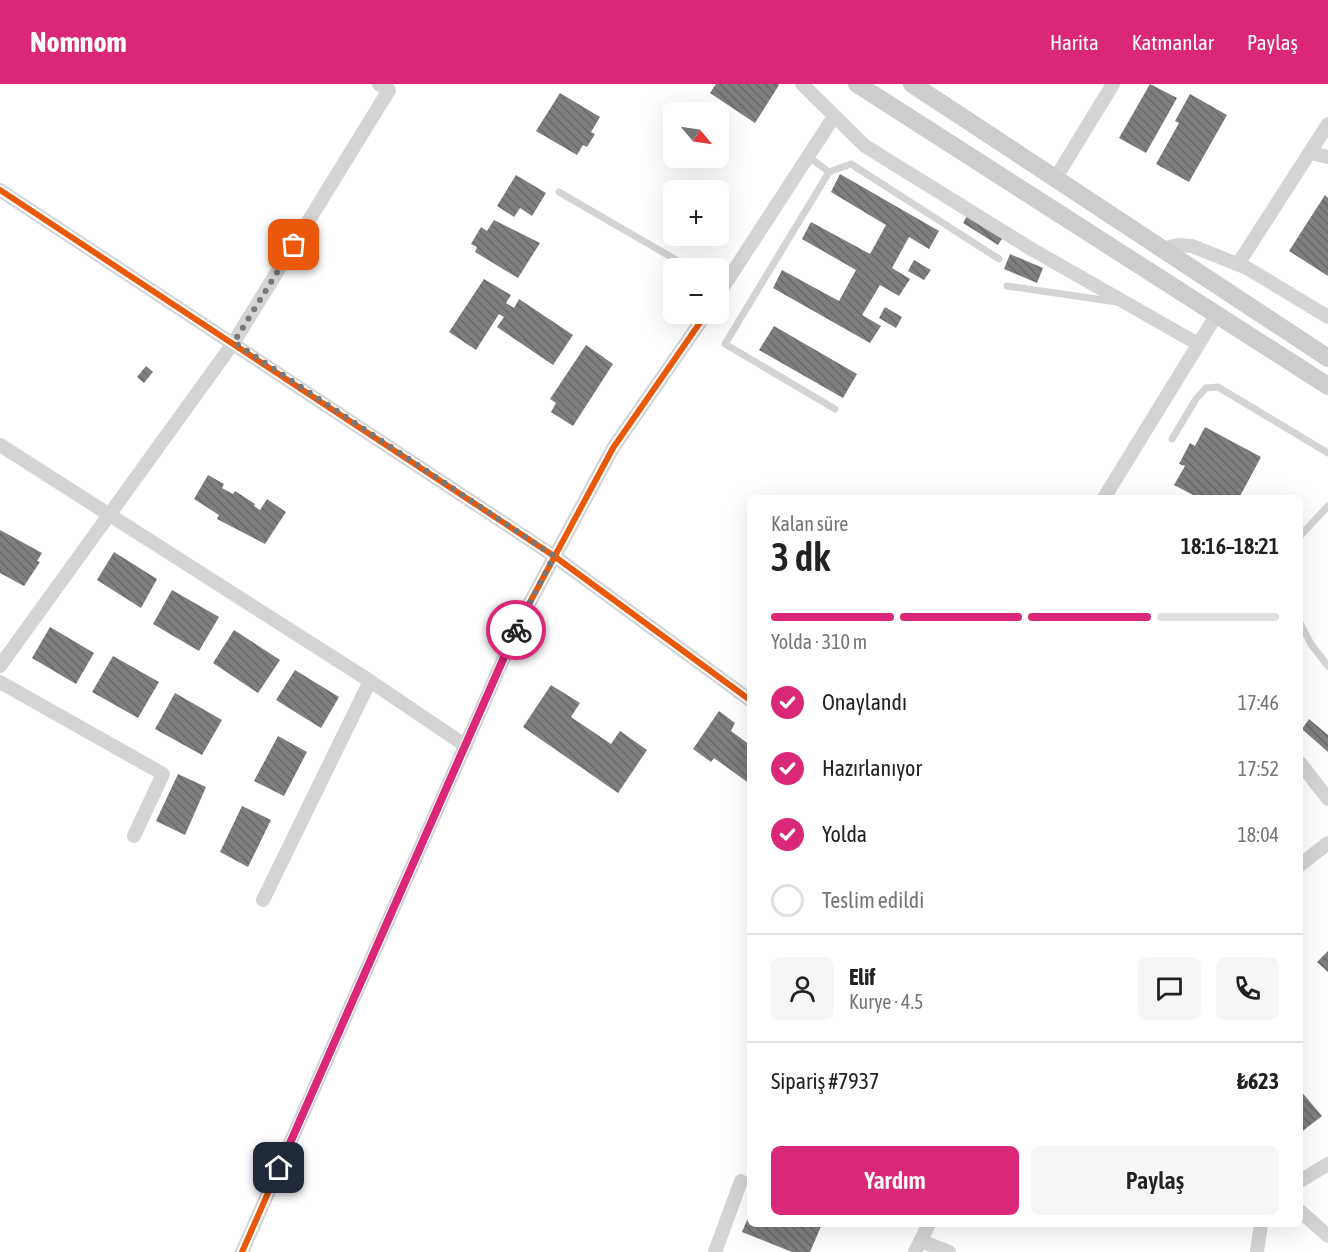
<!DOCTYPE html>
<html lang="tr">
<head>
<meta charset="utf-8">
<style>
	body { margin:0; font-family:"Asap Condensed",sans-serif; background:#f6f6f6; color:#222; height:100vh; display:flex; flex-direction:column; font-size:22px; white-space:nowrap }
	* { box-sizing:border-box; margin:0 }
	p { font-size:20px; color:#767676 }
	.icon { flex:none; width:33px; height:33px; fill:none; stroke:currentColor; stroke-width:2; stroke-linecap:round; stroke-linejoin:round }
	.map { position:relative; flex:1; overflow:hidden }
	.panel { position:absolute; left:747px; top:411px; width:556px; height:732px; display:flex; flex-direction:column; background:#fff; border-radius:9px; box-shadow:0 6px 24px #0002 }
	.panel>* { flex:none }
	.needle { width:39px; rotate:119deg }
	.fabs { position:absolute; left:663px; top:18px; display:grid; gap:12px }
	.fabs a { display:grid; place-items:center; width:66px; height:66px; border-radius:9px; background:#fff; box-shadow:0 6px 24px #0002; font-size:30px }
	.pin { position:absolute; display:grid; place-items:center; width:51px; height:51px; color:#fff; margin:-26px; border-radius:12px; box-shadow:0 3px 9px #0006 }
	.courier { position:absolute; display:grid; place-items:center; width:60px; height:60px; margin:-30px; border:4px solid #db2777; border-radius:50%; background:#fff; color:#222; box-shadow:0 2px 8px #0007 }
	.summary em { font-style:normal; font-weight:600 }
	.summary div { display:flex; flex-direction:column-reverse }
	.summary { display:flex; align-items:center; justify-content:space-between; height:102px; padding:0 24px }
	h1 { font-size:39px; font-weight:600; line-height:45px }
	.bar { display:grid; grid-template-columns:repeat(4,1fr); gap:9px 6px; align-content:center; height:72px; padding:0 24px }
	.bar i { height:8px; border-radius:4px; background:#e0e0e0 }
	.bar .selected { background:#db2777 }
	.bar p { grid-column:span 4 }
	.line { display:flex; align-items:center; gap:15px; padding:0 24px; border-top:2px solid #e0e0e0 }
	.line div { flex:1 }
	.round { display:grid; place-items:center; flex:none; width:63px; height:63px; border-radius:9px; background:#f6f6f6 }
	ol { padding:0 24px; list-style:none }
	li { display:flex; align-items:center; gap:18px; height:66px }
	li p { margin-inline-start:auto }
	li .icon { padding:6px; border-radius:50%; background:#db2777; color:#fff; stroke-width:4 }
	li:last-child { color:#767676 }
	li i { width:33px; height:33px; border:3px solid #e0e0e0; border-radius:50% }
	.action { display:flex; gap:12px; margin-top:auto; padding:12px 24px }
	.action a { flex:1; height:69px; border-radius:9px; background:#db2777; color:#fff; font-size:24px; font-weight:600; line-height:69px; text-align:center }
	.action a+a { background:#f6f6f6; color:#222 }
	header { display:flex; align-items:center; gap:36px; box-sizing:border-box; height:84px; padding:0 30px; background:#db2777; color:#fff }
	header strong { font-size:28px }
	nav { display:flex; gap:33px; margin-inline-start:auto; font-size:21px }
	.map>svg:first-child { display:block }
</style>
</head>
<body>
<header>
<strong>Nomnom</strong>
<nav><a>Harita</a><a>Katmanlar</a><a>Paylaş</a></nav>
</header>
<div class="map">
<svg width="1328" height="1168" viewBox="0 0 1328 1168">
	<defs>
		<pattern id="building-back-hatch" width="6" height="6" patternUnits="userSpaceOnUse" patternTransform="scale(1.5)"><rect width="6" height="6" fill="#7f7f7f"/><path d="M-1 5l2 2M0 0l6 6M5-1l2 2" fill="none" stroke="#686868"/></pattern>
	</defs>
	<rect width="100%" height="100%" fill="#fff"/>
	<path fill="url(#building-back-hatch)" d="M716,0H778L779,1L755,39L710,9Z
		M1150,0L1177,14L1146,69L1119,54Z
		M560,9L600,33L591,48L595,50L587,63L583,61L577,71L536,47Z
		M1190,10L1227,31L1189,98L1156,80L1179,39L1175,37Z
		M840,90L939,147L929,165L909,153L892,184L910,195L899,212L880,201L862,231L881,242L870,259L773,204L782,186L839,217L856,186L802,155L811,138L870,170L886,141L831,108Z
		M516,91L546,109L532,132L520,124L514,133L497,122Z
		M1325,111L1328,114V192L1289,167Z
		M970,127L1005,150L998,161L963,139Z
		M494,136L540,159L518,194L475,168L477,163L471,160L481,143L487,147Z
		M1010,170L1043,184L1037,199L1004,185Z
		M914,176L931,186L924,196L908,187Z
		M484,195L511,211L506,219L514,224L519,215L573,251L553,281L497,243L504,233L499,230L476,266L449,248Z
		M885,223L902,233L896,244L879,234Z
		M774,242L857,290L843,314L759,266Z
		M586,261L613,280L573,342L551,328L556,319L550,315Z
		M146,282L153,288L144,299L137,293Z
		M1205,343L1261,373L1239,414H1199L1174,401L1185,382L1179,380L1190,359L1195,362Z
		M208,391L224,400L222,404L233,410L235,407L255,420L254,422L260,426L267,415L286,428L265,460L217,435L219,431L194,415Z
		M0,446L42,469L37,477L40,478L24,502L0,489Z
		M114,468L157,495L141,524L97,496Z
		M172,506L219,533L199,567L153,540Z
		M50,543L94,569L76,600L32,574Z
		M234,546L280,576L258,609L213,579Z
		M113,572L159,598L138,634L92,608Z
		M295,586L339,613L321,644L276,616Z
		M551,601L580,619L571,633L611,660L620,647L647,666L618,709L523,643Z
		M175,609L222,636L202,671L155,645Z
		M719,627L735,639L731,647L750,661V700L714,674L711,678L693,665Z
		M1309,635L1328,651V668L1302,645Z
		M278,652L307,668L284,712L254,697Z
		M178,690L206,703L185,751L156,737Z
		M242,722L271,736L248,783L220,768Z
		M1328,867V888L1317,878Z
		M1300,1006L1322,1032L1300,1049Z
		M750,1129V1140H822L810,1168H792L742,1148Z"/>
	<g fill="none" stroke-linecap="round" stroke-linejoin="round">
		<path stroke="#d4d4d4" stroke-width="7" d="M809,73L829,88L851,80L999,175
			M829,88L725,260L835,325
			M559,108L690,184
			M1007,202L1117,218
			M1172,355L1196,315L1206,304L1218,303L1328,369
			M1300,452L1328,422
			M1300,539L1311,560L1328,582"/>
		<path stroke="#d4d4d4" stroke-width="14" d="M802,0L865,62L1033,166L1198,260
			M1310,69L1328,73
			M1055,95L1113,0
			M0,106L554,472L750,616
			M1161,165L1178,161L1192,162L1247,184L1328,233
			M1238,180L1328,40
			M718,211L833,34
			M0,361L370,597L466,662
			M1104,414L1217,230
			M0,582L234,258L389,6L379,0
			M0,598L163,690L134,752
			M1300,679L1328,715
			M1300,781L1328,759
			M263,816L370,597
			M1300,1097L1328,1080
			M1300,1127L1328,1152
			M921,1157L949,1168
			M242,1168L522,533L613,364L706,230
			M715,1168L741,1097
			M915,1168L929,1140
			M1257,1168L1261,1140"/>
		<path stroke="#cdcdcd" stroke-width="18" d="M857,0L1328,302
			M912,0L1328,274"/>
		<g stroke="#fff" stroke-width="10">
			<path id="cycleway" d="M0,106L554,472L750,616
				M242,1168L522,533L613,364L706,230"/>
		</g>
		<use href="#cycleway" stroke="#e8590c" stroke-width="6"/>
	</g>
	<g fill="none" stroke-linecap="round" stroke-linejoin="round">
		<path stroke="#787878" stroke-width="6" stroke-dasharray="0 10.8" d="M294,161L234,258L554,472L516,546"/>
		<path stroke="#db2777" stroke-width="8" d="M279,1084L516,546"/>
	</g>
</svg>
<div class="fabs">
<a><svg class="needle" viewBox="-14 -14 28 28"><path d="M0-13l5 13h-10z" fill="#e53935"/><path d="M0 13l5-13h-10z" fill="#767676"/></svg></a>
<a>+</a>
<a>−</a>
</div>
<div class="pin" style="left:294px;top:161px;background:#ea580c"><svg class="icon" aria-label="bag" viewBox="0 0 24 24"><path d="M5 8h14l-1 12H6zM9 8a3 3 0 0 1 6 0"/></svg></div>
<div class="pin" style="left:279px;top:1084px;background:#1f2937"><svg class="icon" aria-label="home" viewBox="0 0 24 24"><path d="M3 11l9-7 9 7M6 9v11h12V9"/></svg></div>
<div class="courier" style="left:516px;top:546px"><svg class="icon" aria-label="bike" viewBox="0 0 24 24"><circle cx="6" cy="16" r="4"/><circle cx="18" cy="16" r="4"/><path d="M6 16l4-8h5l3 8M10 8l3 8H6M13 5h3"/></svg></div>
<section class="panel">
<div class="summary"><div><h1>3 dk</h1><p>Kalan süre</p></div><em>18:16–18:21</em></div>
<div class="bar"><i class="selected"></i><i class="selected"></i><i class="selected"></i><i></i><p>Yolda · 310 m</p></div>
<ol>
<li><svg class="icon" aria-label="check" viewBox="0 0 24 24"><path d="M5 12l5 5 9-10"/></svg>Onaylandı<p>17:46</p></li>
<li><svg class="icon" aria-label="check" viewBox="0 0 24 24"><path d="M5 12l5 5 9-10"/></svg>Hazırlanıyor<p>17:52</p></li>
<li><svg class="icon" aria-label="check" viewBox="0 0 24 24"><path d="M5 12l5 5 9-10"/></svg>Yolda<p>18:04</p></li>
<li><i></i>Teslim edildi</li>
</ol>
<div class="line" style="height:108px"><a class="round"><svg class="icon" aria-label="person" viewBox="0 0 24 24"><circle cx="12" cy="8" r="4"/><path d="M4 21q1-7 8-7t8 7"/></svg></a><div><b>Elif</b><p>Kurye · 4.5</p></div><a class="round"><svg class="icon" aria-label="chat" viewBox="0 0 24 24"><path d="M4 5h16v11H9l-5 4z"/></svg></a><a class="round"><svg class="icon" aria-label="phone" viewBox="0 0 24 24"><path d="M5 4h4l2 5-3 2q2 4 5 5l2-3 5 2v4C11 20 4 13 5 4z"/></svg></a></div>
<div class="line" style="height:78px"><div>Sipariş #7937</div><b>₺623</b></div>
<div class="action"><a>Yardım</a><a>Paylaş</a></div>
</section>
</div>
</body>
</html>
